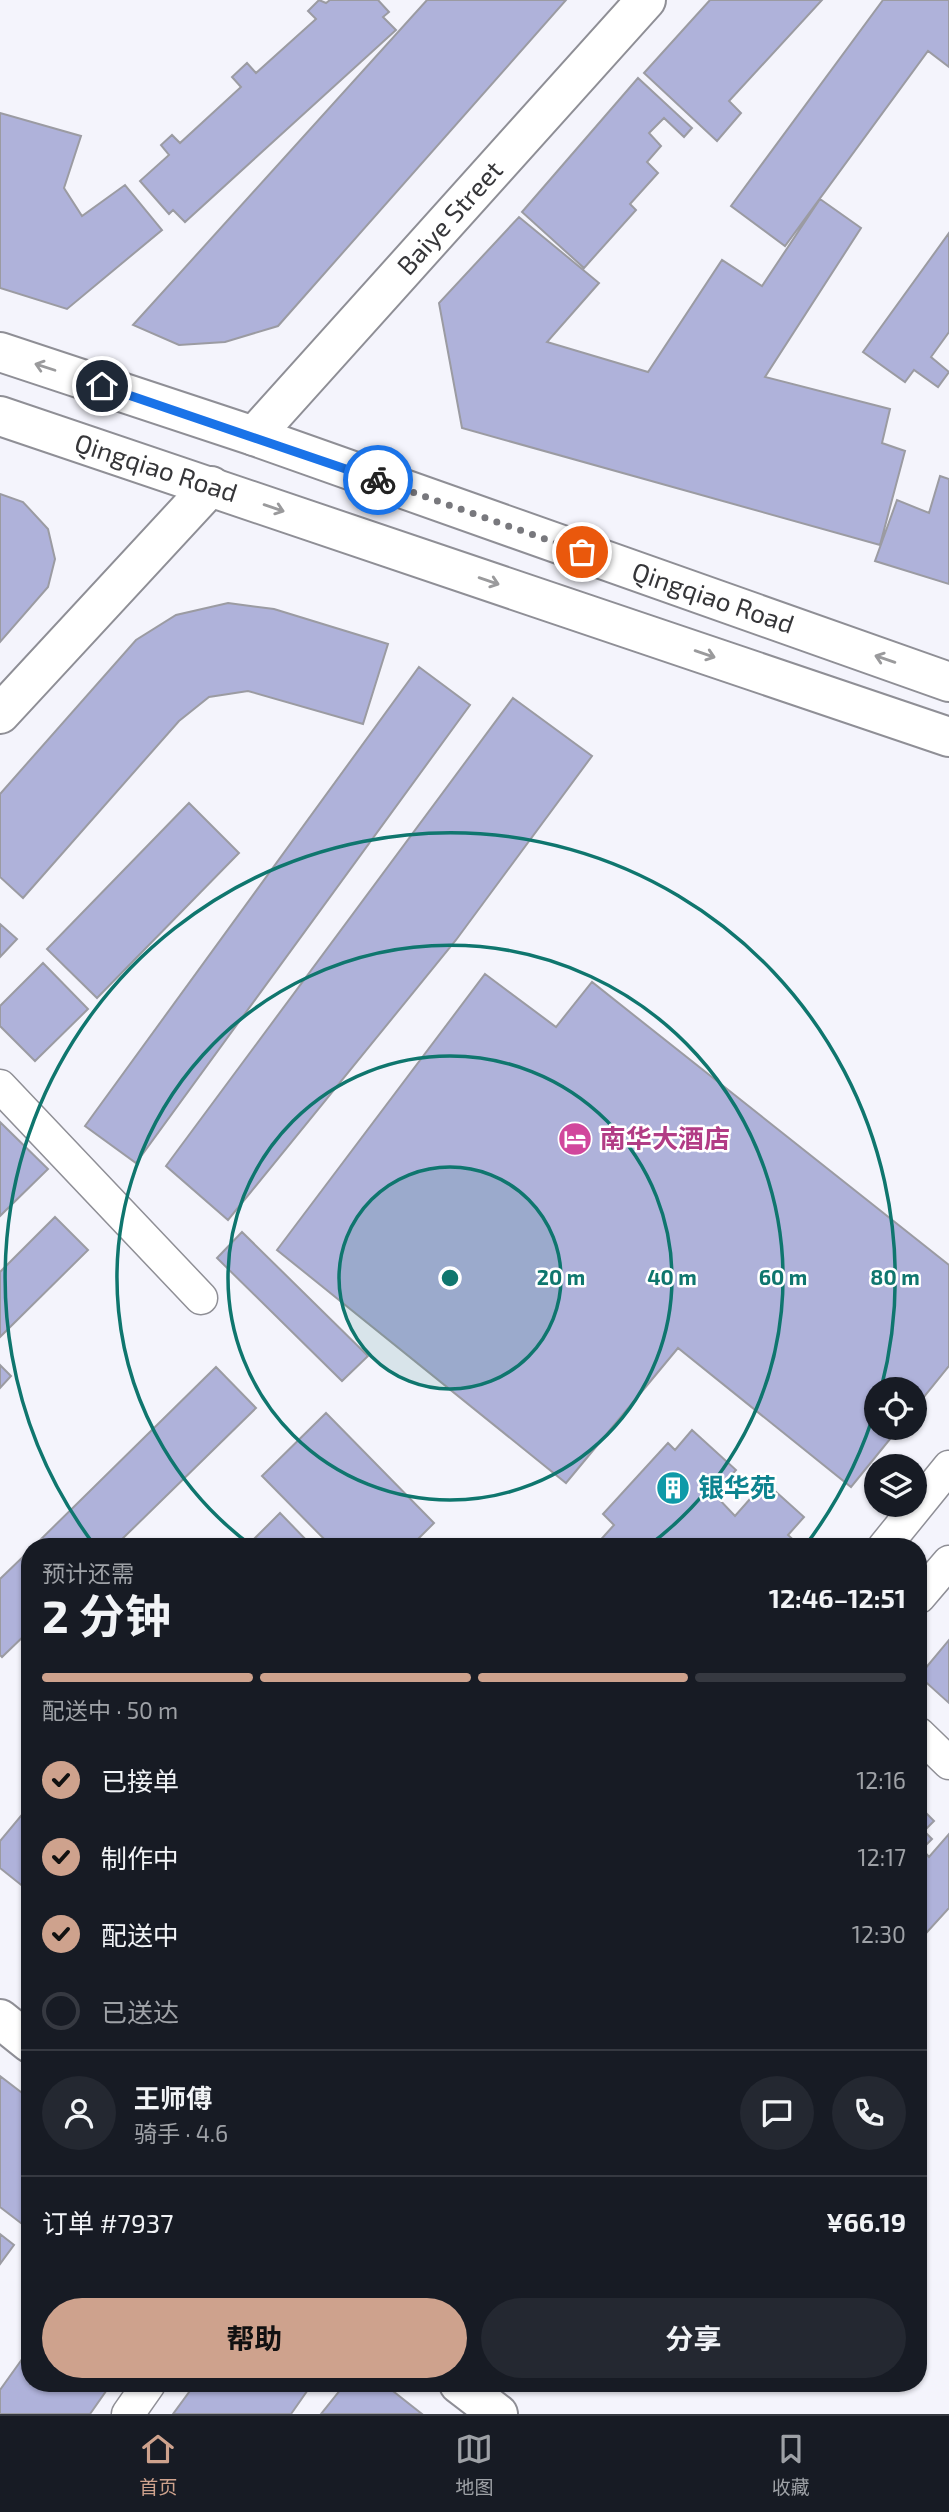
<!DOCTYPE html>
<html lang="zh">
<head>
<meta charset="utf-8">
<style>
	body { margin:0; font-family:"Exo 2","Noto Sans SC",sans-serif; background:#242831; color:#f1f3f6; height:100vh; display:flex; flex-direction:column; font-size:26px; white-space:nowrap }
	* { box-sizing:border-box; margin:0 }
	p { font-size:23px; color:#9ea1a6 }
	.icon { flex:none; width:38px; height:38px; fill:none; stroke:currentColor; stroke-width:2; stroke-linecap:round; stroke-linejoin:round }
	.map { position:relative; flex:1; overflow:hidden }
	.drawer { position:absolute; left:21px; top:1538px; width:906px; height:854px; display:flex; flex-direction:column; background:#171b24; border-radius:28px; box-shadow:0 2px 5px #0004 }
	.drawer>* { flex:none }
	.controls { position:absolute; left:864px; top:1377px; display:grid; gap:14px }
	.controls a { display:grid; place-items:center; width:63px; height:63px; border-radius:50%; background:#171b24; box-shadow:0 2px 5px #0004; font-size:35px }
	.pin { position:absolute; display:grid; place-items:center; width:60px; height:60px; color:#fff; margin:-30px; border:4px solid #fff; border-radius:50%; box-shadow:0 2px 7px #0007 }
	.courier { position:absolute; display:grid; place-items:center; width:70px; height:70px; margin:-35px; border:5px solid #1a73e8; border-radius:50%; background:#fff; color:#222; box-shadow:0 2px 9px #0007 }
	.overview em { font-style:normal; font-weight:700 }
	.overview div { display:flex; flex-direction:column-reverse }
	.overview { display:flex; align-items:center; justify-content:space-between; height:119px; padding:0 21px }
	h1 { font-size:46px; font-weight:700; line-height:52px }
	.bar { display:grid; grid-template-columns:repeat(4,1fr); gap:10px 7px; align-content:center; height:84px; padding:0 21px }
	.bar i { height:9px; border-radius:5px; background:#363941 }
	.bar .selected { background:#cea28d }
	.bar p { grid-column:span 4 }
	.line { display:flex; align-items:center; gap:18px; padding:0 21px; border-top:2px solid #363941 }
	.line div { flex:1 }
	.round { display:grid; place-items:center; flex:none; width:74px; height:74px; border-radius:37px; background:#242831 }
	ol { padding:0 21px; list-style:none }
	li { display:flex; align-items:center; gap:21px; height:77px }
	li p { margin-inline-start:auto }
	li .icon { padding:7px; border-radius:50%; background:#cea28d; color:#111; stroke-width:4 }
	li:last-child { color:#9ea1a6 }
	li i { width:38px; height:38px; border:4px solid #363941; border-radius:50% }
	.action { display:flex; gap:14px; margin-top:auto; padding:14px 21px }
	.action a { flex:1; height:80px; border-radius:42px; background:#cea28d; color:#111; font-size:28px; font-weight:700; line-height:80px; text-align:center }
	.action a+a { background:#242831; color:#f1f3f6 }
	.tab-bar { display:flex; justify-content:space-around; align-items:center; height:98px; border-top:2px solid #363941; background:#171b24; font-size:19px; color:#9ea1a6 }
	.tab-bar a { display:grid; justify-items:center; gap:4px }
	.tab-bar .selected { color:#cea28d }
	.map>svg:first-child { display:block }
</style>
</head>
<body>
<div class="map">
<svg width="949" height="2414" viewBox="0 0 949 2414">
	<rect width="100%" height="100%" fill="#f4f4fc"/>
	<path fill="#afb2da" stroke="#9b9ba2" stroke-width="2" d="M319,0L326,3L330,0H378L389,12L383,17L396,30L185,222L173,210L169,214L140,181L169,155L161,145L172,135L180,143L241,87L232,77L247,63L256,73L316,19L308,11Z
		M427,0H566L278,326L225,342L179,345L133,325Z
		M710,0H822L729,101L741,113L717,141L644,73Z
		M883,0H949V67L928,51L785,246L731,206Z
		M638,78L692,128L684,137L664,118L649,133L661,146L647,162L658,173L630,204L636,210L584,268L522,212Z
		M0,113L81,136L64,188L82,216L125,185L162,230L67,309L0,288Z
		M820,199L861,228L765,377L890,409L882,443L905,451L880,545L462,428L439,303L519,217L599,283L547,342L648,372L722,260L762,286Z
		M949,233V332L931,357L949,372L938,387L914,370L905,382L863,352Z
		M940,476L949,479V584L875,561L897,500L929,513Z
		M0,494L23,502L48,529L55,559L48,587L0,642Z
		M228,603L274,609L388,644L363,724L248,691L209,697L179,721L23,898L0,877V794L136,640L176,615Z
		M419,667L470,705L136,1163L85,1126Z
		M513,698L592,756L456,940L228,1220L166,1166Z
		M189,803L239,853L97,998L47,949Z
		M0,924L17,939L0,957Z
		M43,963L88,1009L35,1061L0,1026V1006Z
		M485,974L556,1027L592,982L949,1265V1366L915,1408V1390H877V1428H899L851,1487L678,1348L566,1483L277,1250Z
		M0,1122L48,1169L0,1216Z
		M55,1217L88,1250L0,1337V1272Z
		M242,1232L368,1356L342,1381L217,1258Z
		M0,1365L11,1376L0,1388Z
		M216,1367L256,1408L114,1547H33Z
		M326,1413L434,1523L410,1547H332L262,1476Z
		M692,1430L736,1470L714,1494L735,1516L765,1482L804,1517L788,1535L801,1547H598L596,1545L614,1525L603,1514L668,1443L675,1450Z
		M280,1513L313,1547H246Z
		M30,1550V1630L2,1657L0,1655V1579Z
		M949,1640V1703L919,1676Z
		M30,1805V1892L0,1868V1841Z
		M919,1806L934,1821L924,1831L932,1839L922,1849L929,1857L949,1834V1908L919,1941Z
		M0,2076L30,2099V2230L0,2207Z
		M0,2234L14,2245L0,2264Z
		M30,2348V2384H111L90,2414H0V2390Z
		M195,2384H312L291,2414H173Z
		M345,2384H384L422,2414H321Z"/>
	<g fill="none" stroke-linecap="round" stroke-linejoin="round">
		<g stroke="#8f8f96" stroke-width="35">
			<path id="street" d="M0,1086L201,1298
				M884,1547L949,1467
				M919,1597L949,1562
				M919,1734L949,1763
				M128,2414L149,2384"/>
		</g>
		<g stroke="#8f8f96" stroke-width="42">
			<path id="secondary" d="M254,436L646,0
				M0,714L211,486
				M0,2019L30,2043
				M459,2384L498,2414"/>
		</g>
		<g stroke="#8f8f96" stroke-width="42">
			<path id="primary" d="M0,352L254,436L949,682
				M0,416L949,737"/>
		</g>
		<use href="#street" stroke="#fff" stroke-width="32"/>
		<use href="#secondary" stroke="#fff" stroke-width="38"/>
		<use href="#primary" stroke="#fff" stroke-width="38"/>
	</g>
	<defs><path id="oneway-shaft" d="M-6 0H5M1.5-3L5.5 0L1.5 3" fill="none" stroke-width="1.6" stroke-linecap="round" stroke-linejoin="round" transform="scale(1.75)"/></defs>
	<g stroke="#9a9a9c">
		<use href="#oneway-shaft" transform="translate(45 367) rotate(-162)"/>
		<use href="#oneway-shaft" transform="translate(274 508) rotate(19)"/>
		<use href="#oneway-shaft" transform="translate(489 581) rotate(19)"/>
		<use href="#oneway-shaft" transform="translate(705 654) rotate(19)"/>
		<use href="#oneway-shaft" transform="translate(885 659) rotate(-161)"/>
	</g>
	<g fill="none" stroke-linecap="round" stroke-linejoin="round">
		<path stroke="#78787d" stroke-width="7" stroke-dasharray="0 12.6" d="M378,480L582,552"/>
		<path stroke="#1a73e8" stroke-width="9" d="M102,386L378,480"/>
	</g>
	<circle cx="450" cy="1278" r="111" fill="#0f766e" fill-opacity=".12"/>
	<g fill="none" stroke="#0f766e" stroke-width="3.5">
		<circle cx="450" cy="1278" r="111"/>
		<circle cx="450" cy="1278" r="222"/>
		<path d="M252 1546A333 333 0 1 1 648 1546"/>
		<path d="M877 1404A445 445 0 0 1 805 1546M95 1546A445 445 0 1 1 881 1389"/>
	</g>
	<defs>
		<g id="hotel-disc" transform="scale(1.75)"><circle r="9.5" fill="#d1479c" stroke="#fff"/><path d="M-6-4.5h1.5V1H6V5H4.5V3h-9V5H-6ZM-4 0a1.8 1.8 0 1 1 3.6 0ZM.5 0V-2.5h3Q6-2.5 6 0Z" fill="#fff"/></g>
		<g id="building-disc" transform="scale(1.75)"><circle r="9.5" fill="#0f9aa8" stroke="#fff"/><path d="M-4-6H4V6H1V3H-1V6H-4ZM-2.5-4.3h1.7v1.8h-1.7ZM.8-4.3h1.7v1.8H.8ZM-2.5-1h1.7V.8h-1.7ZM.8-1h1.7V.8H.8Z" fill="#fff"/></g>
	</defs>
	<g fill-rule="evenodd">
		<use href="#hotel-disc" x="575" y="1139"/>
		<use href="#building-disc" x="673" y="1488"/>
	</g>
	<g text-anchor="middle" stroke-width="5" stroke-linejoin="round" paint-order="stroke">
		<g font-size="26" fill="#363639" stroke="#fff">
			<text transform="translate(450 218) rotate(-48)" y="9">Baiye Street</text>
			<text transform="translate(156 468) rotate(18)" y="9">Qingqiao Road</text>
			<text transform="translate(713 598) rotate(19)" y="9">Qingqiao Road</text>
		</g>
		<g font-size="26" font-weight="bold" fill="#b23c85" stroke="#fff" text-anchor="start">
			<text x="600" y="1148">南华大酒店</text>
		</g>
		<g font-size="26" font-weight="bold" fill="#0d838f" stroke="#fff" text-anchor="start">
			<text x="698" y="1497">银华苑</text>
		</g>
	</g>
	<circle cx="450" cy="1278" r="10" fill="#0f766e" stroke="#fff" stroke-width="3.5"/>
	<g font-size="21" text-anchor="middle" font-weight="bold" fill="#0f766e" stroke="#fff" stroke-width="5" stroke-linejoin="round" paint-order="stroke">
		<text x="561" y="1285">20 m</text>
		<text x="672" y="1285">40 m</text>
		<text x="783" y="1285">60 m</text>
		<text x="895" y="1285">80 m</text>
	</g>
</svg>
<div class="controls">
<a><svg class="icon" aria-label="locate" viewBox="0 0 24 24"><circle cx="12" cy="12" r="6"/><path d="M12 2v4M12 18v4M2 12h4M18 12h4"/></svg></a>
<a><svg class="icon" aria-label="layers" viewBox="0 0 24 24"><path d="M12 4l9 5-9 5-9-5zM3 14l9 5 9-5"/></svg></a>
</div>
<div class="pin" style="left:582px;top:552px;background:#ea580c"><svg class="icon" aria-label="bag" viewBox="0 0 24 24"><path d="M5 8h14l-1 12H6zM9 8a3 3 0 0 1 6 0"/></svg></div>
<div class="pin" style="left:102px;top:386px;background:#1f2937"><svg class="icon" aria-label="home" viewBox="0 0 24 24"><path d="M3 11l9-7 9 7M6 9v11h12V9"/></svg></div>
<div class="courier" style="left:378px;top:480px"><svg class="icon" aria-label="bike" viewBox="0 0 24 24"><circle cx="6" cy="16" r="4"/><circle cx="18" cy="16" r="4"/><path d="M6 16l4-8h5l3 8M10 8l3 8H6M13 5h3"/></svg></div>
<section class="drawer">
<div class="overview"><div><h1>2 分钟</h1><p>预计还需</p></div><em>12:46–12:51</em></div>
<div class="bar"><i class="selected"></i><i class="selected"></i><i class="selected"></i><i></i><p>配送中 · 50 m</p></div>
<ol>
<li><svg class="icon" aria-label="check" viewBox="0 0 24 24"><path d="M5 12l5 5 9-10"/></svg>已接单<p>12:16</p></li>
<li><svg class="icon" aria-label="check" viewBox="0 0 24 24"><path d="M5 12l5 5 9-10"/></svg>制作中<p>12:17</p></li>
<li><svg class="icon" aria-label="check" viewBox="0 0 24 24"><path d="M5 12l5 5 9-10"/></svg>配送中<p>12:30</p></li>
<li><i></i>已送达</li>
</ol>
<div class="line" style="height:126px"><a class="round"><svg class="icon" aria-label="person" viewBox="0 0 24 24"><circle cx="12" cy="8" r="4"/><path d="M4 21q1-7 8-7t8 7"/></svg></a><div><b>王师傅</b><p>骑手 · 4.6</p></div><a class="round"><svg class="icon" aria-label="chat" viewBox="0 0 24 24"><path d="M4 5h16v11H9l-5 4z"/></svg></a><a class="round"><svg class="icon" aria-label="phone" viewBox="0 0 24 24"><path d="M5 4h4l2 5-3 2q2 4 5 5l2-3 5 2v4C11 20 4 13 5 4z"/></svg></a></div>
<div class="line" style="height:91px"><div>订单 #7937</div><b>¥66.19</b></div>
<div class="action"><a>帮助</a><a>分享</a></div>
</section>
</div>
<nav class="tab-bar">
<a class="selected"><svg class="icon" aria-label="home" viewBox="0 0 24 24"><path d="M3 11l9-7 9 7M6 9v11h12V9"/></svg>首页</a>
<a><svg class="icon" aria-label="map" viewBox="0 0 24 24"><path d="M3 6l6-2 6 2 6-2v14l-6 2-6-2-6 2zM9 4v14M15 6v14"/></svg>地图</a>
<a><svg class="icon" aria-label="saved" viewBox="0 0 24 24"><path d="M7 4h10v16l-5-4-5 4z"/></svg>收藏</a>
</nav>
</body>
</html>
